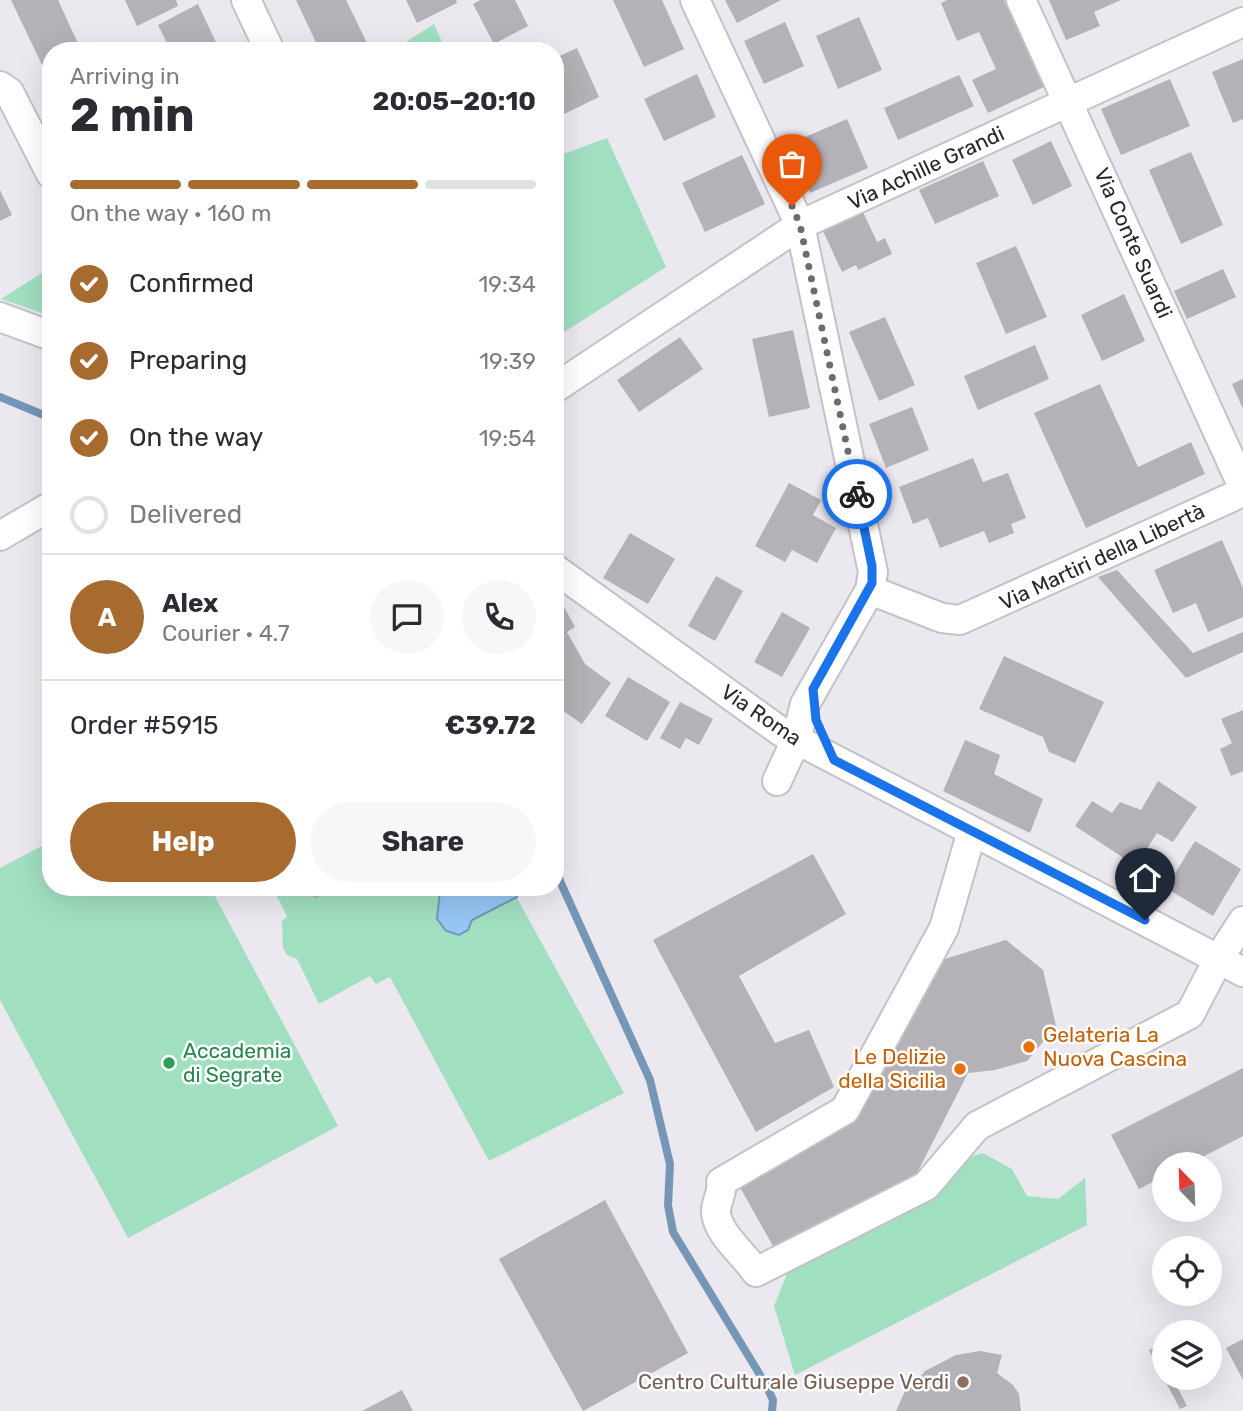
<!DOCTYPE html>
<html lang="en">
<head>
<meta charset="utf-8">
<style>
	body { margin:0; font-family:Rubik,sans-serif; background:#f7f7f7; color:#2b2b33; height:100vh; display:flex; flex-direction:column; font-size:26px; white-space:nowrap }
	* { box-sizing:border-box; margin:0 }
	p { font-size:23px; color:#7c7c81 }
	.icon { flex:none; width:38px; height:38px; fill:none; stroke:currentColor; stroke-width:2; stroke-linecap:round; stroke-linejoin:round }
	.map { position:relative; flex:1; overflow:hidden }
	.panel { position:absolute; left:42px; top:42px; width:522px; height:854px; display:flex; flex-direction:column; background:#fff; border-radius:28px; box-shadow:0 7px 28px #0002 }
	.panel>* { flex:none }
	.needle { width:46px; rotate:337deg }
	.fabs { position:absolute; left:1152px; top:1152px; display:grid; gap:14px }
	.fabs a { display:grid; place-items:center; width:70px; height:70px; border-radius:50%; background:#fff; box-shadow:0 7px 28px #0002; font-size:35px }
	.pin { position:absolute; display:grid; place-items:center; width:60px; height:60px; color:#fff; margin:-72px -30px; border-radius:50% 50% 50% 0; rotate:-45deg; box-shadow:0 0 7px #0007 }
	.pin .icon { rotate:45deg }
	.courier { position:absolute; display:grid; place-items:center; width:70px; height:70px; margin:-35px; border:5px solid #1a73e8; border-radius:50%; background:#fff; color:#222; box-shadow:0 2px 9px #0007 }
	.overview em { font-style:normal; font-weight:700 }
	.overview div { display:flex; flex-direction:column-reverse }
	.overview { display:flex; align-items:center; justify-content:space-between; height:119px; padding:0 28px }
	h1 { font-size:46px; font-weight:700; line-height:52px }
	.bar { display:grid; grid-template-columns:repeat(4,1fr); gap:10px 7px; align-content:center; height:84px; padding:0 28px }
	.bar i { height:9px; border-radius:5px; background:#e1e1e2 }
	.bar .current { background:#a86b2f }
	.bar p { grid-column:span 4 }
	.line { display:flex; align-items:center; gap:18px; padding:0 28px; border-top:2px solid #e1e1e2 }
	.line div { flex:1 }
	.round { display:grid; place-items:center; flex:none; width:74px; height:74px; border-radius:37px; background:#f7f7f7 }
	ol { padding:0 28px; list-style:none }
	li { display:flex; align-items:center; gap:21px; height:77px }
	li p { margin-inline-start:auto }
	li .icon { padding:7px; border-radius:50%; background:#a86b2f; color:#fff; stroke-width:4 }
	li:last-child { color:#7c7c81 }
	li i { width:38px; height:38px; border:4px solid #e1e1e2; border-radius:50% }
	.primary-button { display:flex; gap:14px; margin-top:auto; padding:14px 28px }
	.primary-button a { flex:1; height:80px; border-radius:42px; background:#a86b2f; color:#fff; font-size:28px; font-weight:700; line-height:80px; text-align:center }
	.primary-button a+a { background:#f7f7f7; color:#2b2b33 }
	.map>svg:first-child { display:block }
</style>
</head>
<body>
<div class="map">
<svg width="1243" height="1411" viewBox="0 0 1243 1411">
	<rect width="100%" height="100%" fill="#ebe8ef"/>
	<path fill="#a1dfc1" d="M434,24L446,51H392Z
		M607,138L666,267L558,336L555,329V157Z
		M51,267V316L1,299Z
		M51,841V887H210L338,1126L128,1238L0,1000V868Z
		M272,887H511L624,1093L489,1161L390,977L376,984L370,976L319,1004L297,959L287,955L283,948L282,921L287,916Z
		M983,1153L1012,1169L1027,1196L1058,1199L1085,1178L1087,1225L795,1375L774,1306L790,1267L955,1161Z"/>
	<path fill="#96c6f4" stroke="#7596b7" stroke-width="2" d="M437,887H511L517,897L472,920L468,930L459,935L446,931L437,919L440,891Z"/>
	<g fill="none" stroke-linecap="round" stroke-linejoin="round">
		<path stroke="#7596b7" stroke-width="8" d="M0,397L51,418
			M555,870L650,1080L670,1164L668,1205L673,1232L765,1383L773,1400L772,1411"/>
	</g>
	<path fill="#b4b1b7" d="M11,0H58L81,50L51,51V65L44,69Z
		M125,0H176L178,6L137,26Z
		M296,0H346L368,45L357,51H320Z
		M406,0H456L457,3L417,23Z
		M480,0H515L528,26L494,44L473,4Z
		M613,0H662L684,49L644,67Z
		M725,0H781L737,23Z
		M947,0H1004L1044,87L988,113L972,80L996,69L979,32L957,41L941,3Z
		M1049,0H1121L1094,12L1100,26L1066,40Z
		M198,4L220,51H171L158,25Z
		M859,17L882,70L838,89L816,36Z
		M785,22L804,66L764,84L744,41Z
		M577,48L599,97L560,116L555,105V58Z
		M1243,59V119L1233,123L1212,72Z
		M697,74L716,117L664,141L644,99Z
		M959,75L974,106L898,140L884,108Z
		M1170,79L1190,126L1121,155L1101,109Z
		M847,119L868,168L810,193L789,144Z
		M1051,141L1072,186L1033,205L1012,160Z
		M1191,152L1223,225L1181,244L1149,170Z
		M742,155L765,204L705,232L682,183Z
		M983,161L999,196L935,224L919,190Z
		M0,190L12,215L0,221Z
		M863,212L877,242L885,238L892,254L858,270L856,265L842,272L823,231Z
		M1016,246L1047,317L1006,334L976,263Z
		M1223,269L1236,297L1187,319L1174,291Z
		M1124,294L1145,341L1102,361L1081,315Z
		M885,317L915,385L879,401L849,332Z
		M793,330L810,408L769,417L752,339Z
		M680,337L703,369L639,412L617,380Z
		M1035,345L1049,379L978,410L964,376Z
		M1243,379V409L1232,384Z
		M1100,384L1138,467L1191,442L1205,474L1086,528L1034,413Z
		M912,407L929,450L886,468L869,424Z
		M973,458L983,482L1008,473L1026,518L1011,524L1014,533L989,543L984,531L940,548L928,518L913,524L899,487Z
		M789,483L821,500L813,515L836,528L817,563L792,550L785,562L755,546Z
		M630,533L675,559L648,604L603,578Z
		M1222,540L1243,588V617L1208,632L1196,603L1173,613L1154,570Z
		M1117,570L1193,653L1243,632V652L1186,678L1098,577Z
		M716,576L743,591L715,641L688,626Z
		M555,590L575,627L567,632L585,664L611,683L582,724L555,705Z
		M782,612L810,628L782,677L754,662Z
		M1004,656L1104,702L1075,763L1049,752L1043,737L979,709Z
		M628,677L670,702L647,741L605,716Z
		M680,702L713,719L699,745L686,738L680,749L660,738Z
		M1243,710V771L1231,776L1220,749L1232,743L1221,719Z
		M965,740L1000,755L994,774L1043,799L1030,833L943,791Z
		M1158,781L1197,807L1173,842L1157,833L1136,866L1075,826L1092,801L1112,813L1120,802L1141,810Z
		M1195,841L1241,869L1213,916L1166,888Z
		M813,854L846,914L739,976L775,1043L809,1030L834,1087L756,1132L653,940Z
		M308,887H337L315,899Z
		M1006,940L1043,970L1056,1026L1027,1061L995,1070L968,1073L915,1177L774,1248L737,1182L854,1119L935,962Z
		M1243,1068V1136L1189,1164H1164V1176L1139,1189L1111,1135Z
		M605,1200L688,1353L583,1411L499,1259Z
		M1243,1339V1380L1226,1348Z
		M1156,1346L1164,1361V1377H1172L1187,1406L1180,1409L1149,1350Z
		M980,1351L1002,1355L997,1373L1013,1385L1019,1394L1021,1411H896L907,1387L911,1388L925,1371L956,1355Z
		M402,1390L413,1411H362Z"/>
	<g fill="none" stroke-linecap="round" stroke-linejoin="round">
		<g stroke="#c4c1c7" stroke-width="32">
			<path id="minor" d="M246,0L270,51
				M695,0L800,225L873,572L870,590L805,704L796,740L777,781
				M1021,0L1243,487
				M0,86L9,92L51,174
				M0,317L51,336
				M555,388L800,225L1243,22
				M0,536L51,506
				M555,569L780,731L1243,972
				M870,590L942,618L960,620L1243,492
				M972,831L944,928L845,1110L721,1182C723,1193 717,1199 716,1210C715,1232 745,1255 756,1272L926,1186L977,1126L1190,1014L1219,958L1243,921"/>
		</g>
		<use href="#minor" stroke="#fff" stroke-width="28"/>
	</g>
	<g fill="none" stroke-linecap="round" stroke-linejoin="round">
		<path stroke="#6c6b6e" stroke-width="7" stroke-dasharray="0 12.6" d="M792,206L800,225L857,494"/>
		<path stroke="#1a73e8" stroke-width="9" d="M857,494L872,566V583L813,689L816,720L834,760L1145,920"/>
	</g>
	<g fill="#e8710a" stroke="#fff" stroke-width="2.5">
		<circle cx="1029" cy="1047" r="7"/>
		<circle cx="960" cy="1069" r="7"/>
	</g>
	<circle fill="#2e9e5b" stroke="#fff" stroke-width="2.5" cx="169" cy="1063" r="7"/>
	<circle fill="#8d6e63" stroke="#fff" stroke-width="2.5" cx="963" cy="1382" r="7"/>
	<g text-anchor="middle" stroke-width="5" stroke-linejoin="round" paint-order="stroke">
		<g font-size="21" fill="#282729" stroke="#fff">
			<text transform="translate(926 168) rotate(-25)" y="7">Via Achille Grandi</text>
			<text transform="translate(1133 243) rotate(66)" y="7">Via Conte Suardi</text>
			<text transform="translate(1102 557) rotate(-25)" y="7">Via Martiri della Libertà</text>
			<text transform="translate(761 715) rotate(34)" y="7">Via Roma</text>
		</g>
		<g font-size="21" fill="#c56008" stroke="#fff" text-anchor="start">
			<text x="1043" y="1042">Gelateria La<tspan x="1043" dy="24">Nuova Cascina</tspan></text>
			<text x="946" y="1064" text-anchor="end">Le Delizie<tspan x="946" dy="24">della Sicilia</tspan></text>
		</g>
		<g font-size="21" fill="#27864d" stroke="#fff" text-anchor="start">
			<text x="183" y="1058">Accademia<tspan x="183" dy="24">di Segrate</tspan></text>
		</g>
		<g font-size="21" fill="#785e54" stroke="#fff" text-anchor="end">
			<text x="949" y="1389">Centro Culturale Giuseppe Verdi</text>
		</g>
	</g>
</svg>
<div class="fabs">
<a><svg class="needle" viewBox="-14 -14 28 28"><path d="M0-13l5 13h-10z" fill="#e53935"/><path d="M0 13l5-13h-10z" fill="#7c7c81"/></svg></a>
<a><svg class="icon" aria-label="locate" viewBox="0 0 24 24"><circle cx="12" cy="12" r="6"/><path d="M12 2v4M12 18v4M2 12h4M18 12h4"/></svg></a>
<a><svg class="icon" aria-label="layers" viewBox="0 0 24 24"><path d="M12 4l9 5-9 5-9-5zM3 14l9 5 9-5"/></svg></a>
</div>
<div class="pin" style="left:792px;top:206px;background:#ea580c"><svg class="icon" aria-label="bag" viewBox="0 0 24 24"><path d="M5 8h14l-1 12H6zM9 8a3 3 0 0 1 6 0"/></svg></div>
<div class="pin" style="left:1145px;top:920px;background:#1f2937"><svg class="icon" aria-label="home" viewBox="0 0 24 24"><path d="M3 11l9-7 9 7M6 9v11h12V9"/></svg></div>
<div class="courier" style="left:857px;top:494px"><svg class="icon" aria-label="bike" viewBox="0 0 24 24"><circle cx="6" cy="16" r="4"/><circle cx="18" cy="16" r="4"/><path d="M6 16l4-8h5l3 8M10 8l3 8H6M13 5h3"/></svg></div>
<section class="panel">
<div class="overview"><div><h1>2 min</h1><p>Arriving in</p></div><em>20:05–20:10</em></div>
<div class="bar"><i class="current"></i><i class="current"></i><i class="current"></i><i></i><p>On the way · 160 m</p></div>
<ol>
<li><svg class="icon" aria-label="check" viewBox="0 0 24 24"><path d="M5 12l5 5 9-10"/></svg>Confirmed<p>19:34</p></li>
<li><svg class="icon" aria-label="check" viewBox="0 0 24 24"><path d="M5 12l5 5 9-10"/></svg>Preparing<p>19:39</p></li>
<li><svg class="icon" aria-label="check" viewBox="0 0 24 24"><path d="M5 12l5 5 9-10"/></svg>On the way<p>19:54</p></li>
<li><i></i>Delivered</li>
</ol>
<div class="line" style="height:126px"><b class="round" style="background:#a86b2f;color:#fff">A</b><div><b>Alex</b><p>Courier · 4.7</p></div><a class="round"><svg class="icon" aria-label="chat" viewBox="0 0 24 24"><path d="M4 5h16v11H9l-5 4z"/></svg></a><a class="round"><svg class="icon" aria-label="phone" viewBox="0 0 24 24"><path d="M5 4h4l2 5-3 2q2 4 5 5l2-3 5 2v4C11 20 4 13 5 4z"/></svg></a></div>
<div class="line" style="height:91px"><div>Order #5915</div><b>€39.72</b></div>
<div class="primary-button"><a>Help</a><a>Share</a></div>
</section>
</div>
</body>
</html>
